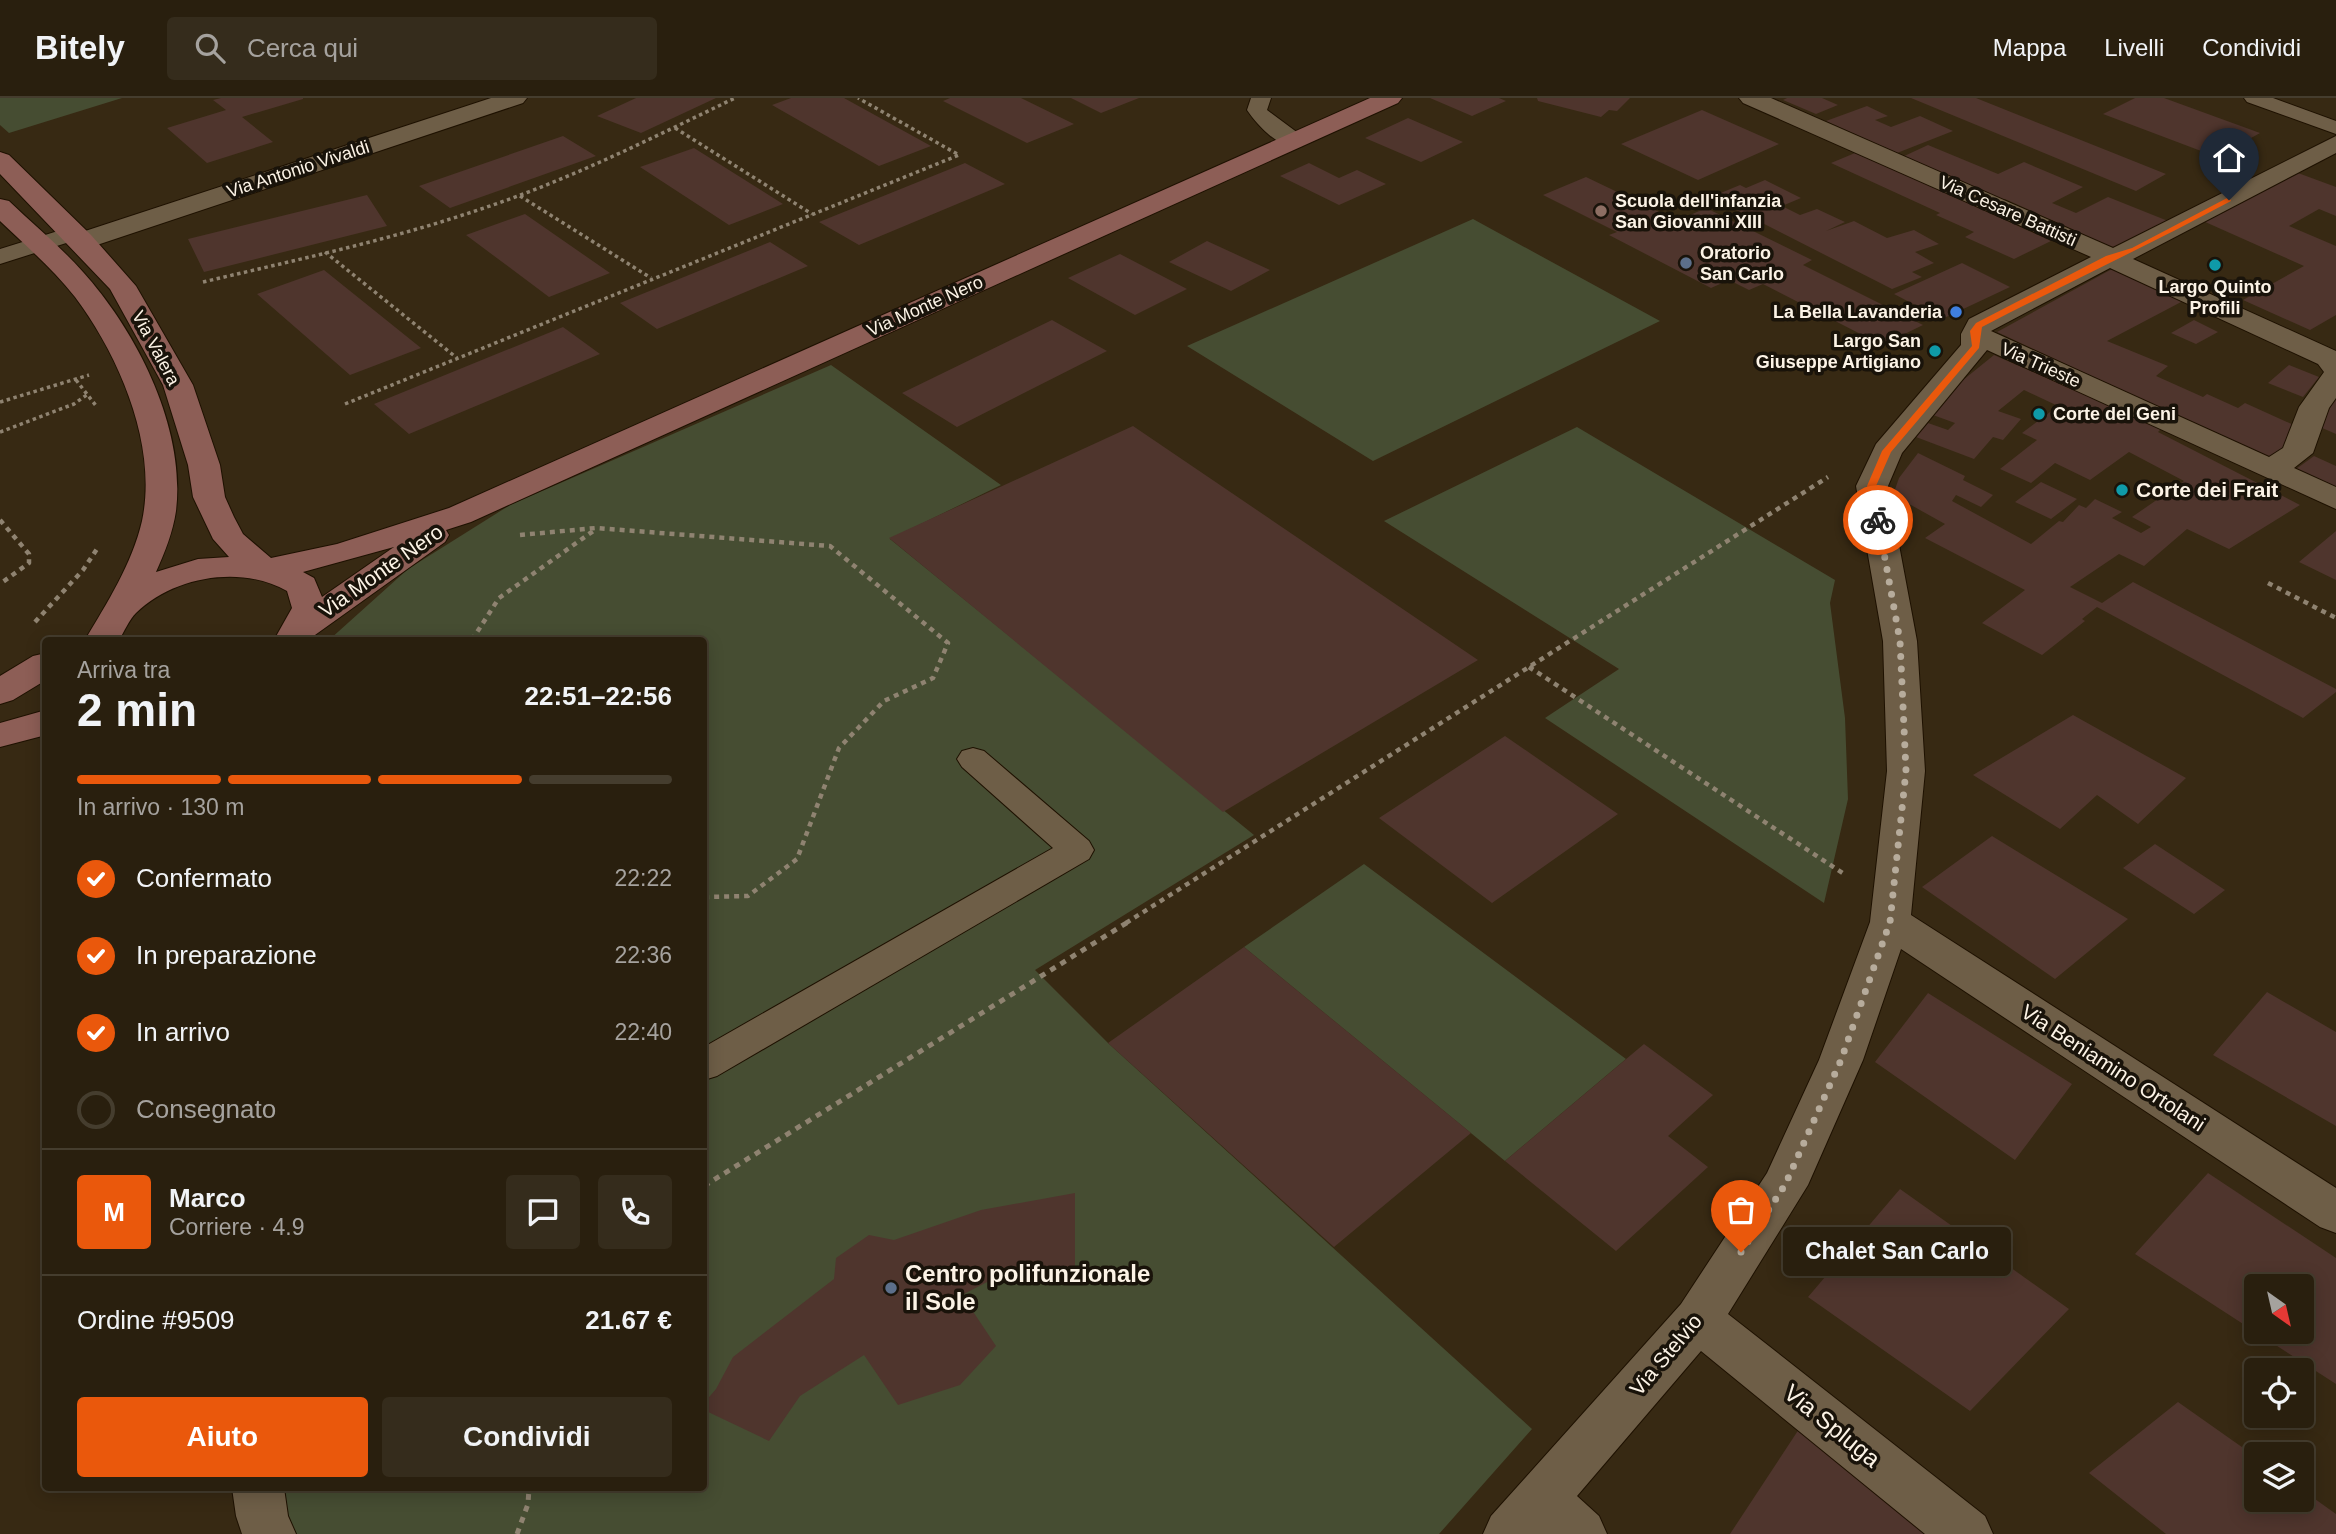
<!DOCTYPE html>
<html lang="it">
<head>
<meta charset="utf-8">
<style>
	body { margin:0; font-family:Helvetica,sans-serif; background:#352c1c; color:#f1f3f6; height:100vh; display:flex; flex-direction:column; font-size:26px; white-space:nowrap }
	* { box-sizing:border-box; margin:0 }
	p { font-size:23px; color:#a5a29e }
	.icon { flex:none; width:38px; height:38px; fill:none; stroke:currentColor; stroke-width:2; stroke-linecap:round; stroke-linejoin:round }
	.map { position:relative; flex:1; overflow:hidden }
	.panel { position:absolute; left:42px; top:539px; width:665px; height:854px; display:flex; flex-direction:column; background:#291f0e; border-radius:7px; box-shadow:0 4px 18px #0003,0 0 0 2px #453d2e }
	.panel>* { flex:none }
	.needle { width:46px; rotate:146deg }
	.fabs { position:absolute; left:2244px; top:1176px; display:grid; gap:14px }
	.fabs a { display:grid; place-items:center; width:70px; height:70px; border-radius:7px; background:#291f0e; box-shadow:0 4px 18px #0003,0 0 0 2px #453d2e; font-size:35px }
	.pin { position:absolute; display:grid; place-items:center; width:60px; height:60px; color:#fff; margin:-72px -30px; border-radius:50% 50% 50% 0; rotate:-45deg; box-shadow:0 0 7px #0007 }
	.pin .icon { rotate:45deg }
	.courier { position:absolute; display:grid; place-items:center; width:70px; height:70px; margin:-35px; border:5px solid #ea580c; border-radius:50%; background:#fff; color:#222; box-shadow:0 2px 9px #0007 }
	.bubble { position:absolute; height:49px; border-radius:7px; background:#291f0e; box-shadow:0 4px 18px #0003,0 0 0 2px #453d2e; font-size:23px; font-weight:700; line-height:49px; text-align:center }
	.head em { font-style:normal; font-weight:700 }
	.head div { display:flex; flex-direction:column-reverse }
	.head { display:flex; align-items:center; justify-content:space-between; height:119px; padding:0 35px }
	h1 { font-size:46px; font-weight:700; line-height:52px }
	.bar { display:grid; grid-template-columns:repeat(4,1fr); gap:10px 7px; align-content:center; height:84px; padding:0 35px }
	.bar i { height:9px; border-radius:5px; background:#453d2e }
	.bar .current { background:#ea580c }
	.bar p { grid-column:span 4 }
	.line { display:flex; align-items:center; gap:18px; padding:0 35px; border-top:2px solid #453d2e }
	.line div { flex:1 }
	.round { display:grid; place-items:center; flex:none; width:74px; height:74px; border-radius:7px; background:#352c1c }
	ol { padding:0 35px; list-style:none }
	li { display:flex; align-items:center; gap:21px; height:77px }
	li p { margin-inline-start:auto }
	li .icon { padding:7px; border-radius:50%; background:#ea580c; color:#fff; stroke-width:4 }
	li:last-child { color:#a5a29e }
	li i { width:38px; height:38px; border:4px solid #453d2e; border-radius:50% }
	.primary-button { display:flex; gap:14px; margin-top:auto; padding:14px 35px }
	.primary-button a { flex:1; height:80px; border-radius:7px; background:#ea580c; color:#fff; font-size:28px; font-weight:700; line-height:80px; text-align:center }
	.primary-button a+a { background:#352c1c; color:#f1f3f6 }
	header { display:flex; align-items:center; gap:42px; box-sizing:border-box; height:98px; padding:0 35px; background:#291f0e; border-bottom:2px solid #453d2e }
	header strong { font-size:33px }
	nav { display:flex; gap:38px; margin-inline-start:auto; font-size:24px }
	.search { width:490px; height:63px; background:#352c1c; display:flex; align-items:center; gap:18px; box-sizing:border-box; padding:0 24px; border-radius:7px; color:#a5a29e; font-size:26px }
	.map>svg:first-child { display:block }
</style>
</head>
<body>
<header>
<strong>Bitely</strong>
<div class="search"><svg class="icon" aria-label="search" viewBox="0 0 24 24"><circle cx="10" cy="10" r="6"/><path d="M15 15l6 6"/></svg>Cerca qui</div>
<nav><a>Mappa</a><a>Livelli</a><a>Condividi</a></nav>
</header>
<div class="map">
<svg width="2336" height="1436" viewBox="0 0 2336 1436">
	<rect width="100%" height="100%" fill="#372913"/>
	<path fill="#464d32" d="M0,0H122L9,35L0,27Z
		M1473,121L1660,223L1373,363L1187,248Z
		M831,267L1001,387L890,441L1254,737L1035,872L1108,945L1532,1331L1439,1436H273L262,1418L261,1390H704V542H329L408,471L510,407Z
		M1577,329L1835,482L1830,505L1845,620L1848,701L1824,805L1545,620L1619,571L1384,423Z
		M1364,766L1626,961L1505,1063L1244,849Z"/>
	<path fill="#4f352d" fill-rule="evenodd" d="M221,0H303V1L242,19L273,44L207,65L167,30L226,12L213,2Z
		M636,0H716L641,35L597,18Z
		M791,0H844L931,48L879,68L772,7Z
		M950,0H1021L1074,26L1027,45L943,3Z
		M1071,0H1139L1101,15Z
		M1430,0H1499L1506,3L1472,18Z
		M1537,0H1630L1617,13L1609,12L1601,19L1538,3Z
		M1787,0H1822L1838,7L1816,16L1783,2Z
		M1911,0H1976L2166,76L2136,93Z
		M2135,0H2164L2260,35L2217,59L2103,16Z
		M1867,8L1888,18L1875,22L1891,29L1920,18L1953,33L1897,55L1826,23Z
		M1702,12L1779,46L1698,82L1621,46Z
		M1408,20L1463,44L1421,64L1365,40Z
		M563,38L596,58L450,110L419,88Z
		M1928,47L1998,76L2024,64L2083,89L2052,105L2076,115L2108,99L2168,123L2114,150L2005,101L2000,103L1900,60Z
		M694,50L783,106L729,127L640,69Z
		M1855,55L1965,102L1963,103L2051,143L2014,161L1965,139L1974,134L1936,117L1940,115L1831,65Z
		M965,65L1005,86L859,147L819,124Z
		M1309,65L1339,80L1357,72L1386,86L1339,107L1280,78Z
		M2298,75L2336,89V118L2319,111L2289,128L2336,148V217L2310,232L2243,202L2304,168L2203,123Z
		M1586,79L1659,114L1652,117L1670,126L1706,110L1812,162L1803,167L1923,227L1882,247L1763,186L1749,192L1729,182L1711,190L1609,137L1617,134L1543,97Z
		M1765,82L1801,100L1782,108L1800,117L1817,111L1845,124L1826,133L1854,123L1887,140L1914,132L1939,146L1915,154L1934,165L1912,174L1922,179L1892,191L1711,99L1740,87L1746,90Z
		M367,97L387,128L204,174L188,141Z
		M525,116L610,175L549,199L466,137Z
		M1207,143L1270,172L1231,193L1169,164Z
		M770,144L808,168L657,231L620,205Z
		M1120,156L1187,191L1135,217L1068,180Z
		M1962,165L2010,189L1942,221L1894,196Z
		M2112,171L2183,203L2107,243L2168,268L2156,278L2203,299L2207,296L2238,310L2245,305L2296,328L2295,340L2269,361L1997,234Z
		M324,172L421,250L350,277L257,196Z
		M1052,222L1107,253L957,329L902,295Z
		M2194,222L2218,234L2196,246L2171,235Z
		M563,229L600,256L409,336L374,306Z
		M1994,257L2162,330L2158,334L2300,407L2229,451L2187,431L2144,468L2119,456L2070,489L2102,505L2133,484L2336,591V594L2303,620L2097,509L2082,521L2085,523L2042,557L1982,525L2025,492L1925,440L1945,426L1893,397L1899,380L1918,355L1965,378L1963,382L1993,397L1981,409L1956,397L1952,403L2031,446L2059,423L2063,424L2079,407L2086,410L2095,401L2122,414L2112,420L2141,435L2151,429L2132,419L2184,383L2129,354L2090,382L2055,365L2031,385L2000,371L2037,342L2022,335L2058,308L2024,292L1998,313L2021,321L2003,342L1993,339L1974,361L1916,339L1928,325L1948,332L1955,325L1933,317L1951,296L1947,295Z
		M2289,267L2319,279L2303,299L2268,285Z
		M2336,296V336L2320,329Z
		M1133,328L1478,562L1223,714L889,440Z
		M2314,358L2336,368V394L2292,374Z
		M2041,384L2077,401L2051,421L2015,404Z
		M2336,433V482L2299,464Z
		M2073,617L2186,680L2138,726L2097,697L2060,731L1973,677Z
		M1505,638L1618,716L1492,805L1379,720Z
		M1992,738L2128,821L2055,881L1922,789Z
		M2155,746L2225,792L2194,816L2123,770Z
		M1244,849L1471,1035L1334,1149L1108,945Z
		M2267,894L2336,934V1028L2213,957Z
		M1928,895L2072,986L2015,1062L1875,964Z
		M1644,946L1713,997L1668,1038L1708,1069L1616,1153L1505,1063Z
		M2208,1075L2336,1160V1286L2135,1156ZM2256,1188H2301V1234H2256Z
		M1900,1091L2069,1211L1970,1313L1808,1199Z
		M1075,1095V1171L1026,1170L991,1182L962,1197L996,1248L960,1287L898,1307L864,1257L800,1298L769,1343L704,1312V1305L716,1291L733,1259L834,1181L836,1160L869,1137L894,1142L981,1112Z
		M2178,1304L2256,1359V1402H2301V1391L2336,1416V1436H2166L2089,1375Z
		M1801,1328L1936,1436H1730Z"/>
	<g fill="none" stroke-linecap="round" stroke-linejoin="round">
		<g stroke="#1e1100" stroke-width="2">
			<path id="lane" d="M1251,0H1271L1267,12L1302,38L1305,43L1302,48C1280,53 1258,28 1247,12Z
				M2244,0H2273L2336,23V36L2247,4Z
				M74,128L82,130L85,135L82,140L0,166V151Z
				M973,650L984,653L1089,743L1094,752L1089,761L717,978L704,982V949L1053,750L962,669L957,661L962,653Z"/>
		</g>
		<g stroke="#1e1100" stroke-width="2">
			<path id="street" d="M491,0H527L523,5L91,149H73L69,143L73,137Z
				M1739,0H1771L2113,150L2336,38V55L2133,161L2336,253V300L2329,310L2313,355L2294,370L2336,389V411L1987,252L1902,355L1888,388L1917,543L1925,673L1911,817L2336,1090V1135L2320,1129L1901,851L1863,962L1808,1087L1728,1216L1985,1418L1993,1436H1925L1701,1253L1577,1398L1599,1418L1607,1436H1483L1491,1418L1681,1206L1767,1075L1819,962L1870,824L1887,673L1883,543L1856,388L1876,346L1961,247V236L1969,221L2091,159L1743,5ZM2110,170L2318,266L2324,274L2299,309L2283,350L2269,359L1991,233Z
				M232,1390H284L288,1418L296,1436H242L236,1418Z"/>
		</g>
		<g stroke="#1e1100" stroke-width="2">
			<path id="secondary" d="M1370,0H1402L1398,5L471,424L446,432L449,437L445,444L308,542H274L292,510L287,493C242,467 174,478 136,515C129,522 124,534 119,542H85C107,505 132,466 142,423C158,347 119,258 75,199C53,171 26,148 0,123V101L9,103C34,127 60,148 83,174C137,234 186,330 176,413C173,434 165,454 156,474L198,461L229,459L213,441L193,399L188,367L163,287L110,191L0,76V54L9,57L91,137L136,188L193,287L220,367L225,399L234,419L243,436L271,460L337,446L449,410ZM394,449L322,499L314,480L303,474Z
				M46,555V582L13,602L0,606V578L33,558Z
				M46,612V637L0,649V625Z"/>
		</g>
		<path stroke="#8f8371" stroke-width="3.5" stroke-dasharray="3.5 3.5" stroke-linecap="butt" d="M675,30L812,116
			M520,98L651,180
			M325,154L457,260
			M203,184C296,162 390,142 481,111C569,82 652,40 735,0
			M76,282L97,309
			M0,304L89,277
			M345,306L959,57L858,0
			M0,334L74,306L88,296"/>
		<path stroke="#8f8371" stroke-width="4.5" stroke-dasharray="5 5" stroke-linecap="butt" d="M0,422L29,456V465L0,486
			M520,437L596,430L830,448L948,545L933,580L884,603L839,650L797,761L748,798L704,799
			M2268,485L2336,520
			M35,524L83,472L97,451
			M472,542L499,500L596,431
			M1529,569L1844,776
			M1126,825L1828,379"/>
		<path stroke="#8f8371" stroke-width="5" stroke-dasharray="6 6" stroke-linecap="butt" d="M704,1088L1128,824
			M517,1436L528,1406L529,1390"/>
		<use href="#lane" fill="#6e5e47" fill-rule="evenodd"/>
		<use href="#street" fill="#6e5e47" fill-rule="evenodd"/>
		<use href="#secondary" fill="#8d5e56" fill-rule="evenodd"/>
	</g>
	<path fill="#ea580c" d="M2229,99L2231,103C2149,147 2065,186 1982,229L1979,250L1891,354L1876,388L1882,422L1874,424L1867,388L1882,353L1972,248L1970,233L1976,225L2106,158L2132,150Z"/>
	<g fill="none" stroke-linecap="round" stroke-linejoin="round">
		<path stroke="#b7ac9c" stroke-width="7" stroke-dasharray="0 12.6" d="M1741,1154L1785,1087L1841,962L1890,824L1906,673L1900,543L1878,422"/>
	</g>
	<circle fill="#8d6e63" stroke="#19130a" stroke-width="2.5" cx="1601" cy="113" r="7"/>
	<g fill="#5c6f8a" stroke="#19130a" stroke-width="2.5">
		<circle cx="1686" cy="165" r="7"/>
		<circle cx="891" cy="1190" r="7"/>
	</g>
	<g fill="#0f9aa8" stroke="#19130a" stroke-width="2.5">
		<circle cx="2215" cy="167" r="7"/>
		<circle cx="1935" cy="253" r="7"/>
		<circle cx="2039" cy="316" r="7"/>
		<circle cx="2122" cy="392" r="7"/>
	</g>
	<circle fill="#3f7fe0" stroke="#19130a" stroke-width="2.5" cx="1956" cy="214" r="7"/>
	<g text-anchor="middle" stroke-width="7" stroke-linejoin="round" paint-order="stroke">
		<g font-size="18" fill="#fcf3e6" stroke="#19130a">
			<text transform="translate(298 71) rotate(-18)" y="6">Via Antonio Vivaldi</text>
			<text transform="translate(2008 113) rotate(24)" y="6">Via Cesare Battisti</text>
			<text transform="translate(925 208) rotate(-24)" y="6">Via Monte Nero</text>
			<text transform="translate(156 250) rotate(62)" y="6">Via Valera</text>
			<text transform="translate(2041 267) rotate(24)" y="6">Via Trieste</text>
		</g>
		<g font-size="18" font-weight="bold" fill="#fcf3e6" stroke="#19130a" text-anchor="start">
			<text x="1615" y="109">Scuola dell'infanzia<tspan x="1615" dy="21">San Giovanni XIII</tspan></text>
			<text x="1700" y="161">Oratorio<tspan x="1700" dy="21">San Carlo</tspan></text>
			<text x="2215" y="195" text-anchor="middle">Largo Quinto<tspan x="2215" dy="21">Profili</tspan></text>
			<text x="1942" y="220" text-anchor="end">La Bella Lavanderia</text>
			<text x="1921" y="249" text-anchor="end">Largo San<tspan x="1921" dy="21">Giuseppe Artigiano</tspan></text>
			<text x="2053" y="322">Corte del Geni</text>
		</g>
		<g font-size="21" font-weight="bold" fill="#fcf3e6" stroke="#19130a" text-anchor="start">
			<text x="2136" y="399">Corte dei Frait</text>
		</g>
		<g font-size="21" fill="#fcf3e6" stroke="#19130a">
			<text transform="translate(381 473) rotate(-35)" y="7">Via Monte Nero</text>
			<text transform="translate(2113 970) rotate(33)" y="7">Via Beniamino Ortolani</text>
			<text transform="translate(1666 1257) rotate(-50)" y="7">Via Stelvio</text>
		</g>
		<g font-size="24" font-weight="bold" fill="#fcf3e6" stroke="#19130a" text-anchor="start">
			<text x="905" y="1184">Centro polifunzionale<tspan x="905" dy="28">il Sole</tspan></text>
		</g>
		<g font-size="24" fill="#fcf3e6" stroke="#19130a">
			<text transform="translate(1832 1328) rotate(39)" y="8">Via Spluga</text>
		</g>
	</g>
</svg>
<div class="fabs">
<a><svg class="needle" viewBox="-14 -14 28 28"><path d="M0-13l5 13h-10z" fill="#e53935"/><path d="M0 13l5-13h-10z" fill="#a5a29e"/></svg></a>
<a><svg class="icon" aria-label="locate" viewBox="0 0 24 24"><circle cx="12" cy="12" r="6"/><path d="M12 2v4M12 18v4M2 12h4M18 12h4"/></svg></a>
<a><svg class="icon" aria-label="layers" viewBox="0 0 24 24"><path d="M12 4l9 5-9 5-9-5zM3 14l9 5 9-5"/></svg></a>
</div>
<div class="pin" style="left:1741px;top:1154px;background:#ea580c"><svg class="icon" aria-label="bag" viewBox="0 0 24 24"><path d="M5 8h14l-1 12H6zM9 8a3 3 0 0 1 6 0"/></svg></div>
<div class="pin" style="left:2229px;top:102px;background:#1f2937"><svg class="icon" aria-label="home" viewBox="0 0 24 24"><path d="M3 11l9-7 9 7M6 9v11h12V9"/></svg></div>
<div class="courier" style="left:1878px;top:422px"><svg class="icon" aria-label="bike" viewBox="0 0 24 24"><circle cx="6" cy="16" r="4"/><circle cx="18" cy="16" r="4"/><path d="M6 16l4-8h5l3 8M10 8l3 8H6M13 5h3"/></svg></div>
<div class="bubble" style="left:1783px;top:1129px;width:228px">Chalet San Carlo</div>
<section class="panel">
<div class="head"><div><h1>2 min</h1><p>Arriva tra</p></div><em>22:51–22:56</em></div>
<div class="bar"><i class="current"></i><i class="current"></i><i class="current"></i><i></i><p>In arrivo · 130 m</p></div>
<ol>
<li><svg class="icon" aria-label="check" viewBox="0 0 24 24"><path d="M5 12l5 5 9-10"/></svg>Confermato<p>22:22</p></li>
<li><svg class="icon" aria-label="check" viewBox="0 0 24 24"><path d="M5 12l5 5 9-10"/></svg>In preparazione<p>22:36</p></li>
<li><svg class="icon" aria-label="check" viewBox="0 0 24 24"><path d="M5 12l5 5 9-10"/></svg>In arrivo<p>22:40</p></li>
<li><i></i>Consegnato</li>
</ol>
<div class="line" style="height:126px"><b class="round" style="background:#ea580c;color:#fff">M</b><div><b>Marco</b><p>Corriere · 4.9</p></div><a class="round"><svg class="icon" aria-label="chat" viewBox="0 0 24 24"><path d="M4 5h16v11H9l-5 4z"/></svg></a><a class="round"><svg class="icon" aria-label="phone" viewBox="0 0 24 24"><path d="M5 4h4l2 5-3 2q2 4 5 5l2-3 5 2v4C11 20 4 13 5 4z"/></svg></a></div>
<div class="line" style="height:91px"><div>Ordine #9509</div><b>21.67 €</b></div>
<div class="primary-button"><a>Aiuto</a><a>Condividi</a></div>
</section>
</div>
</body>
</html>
